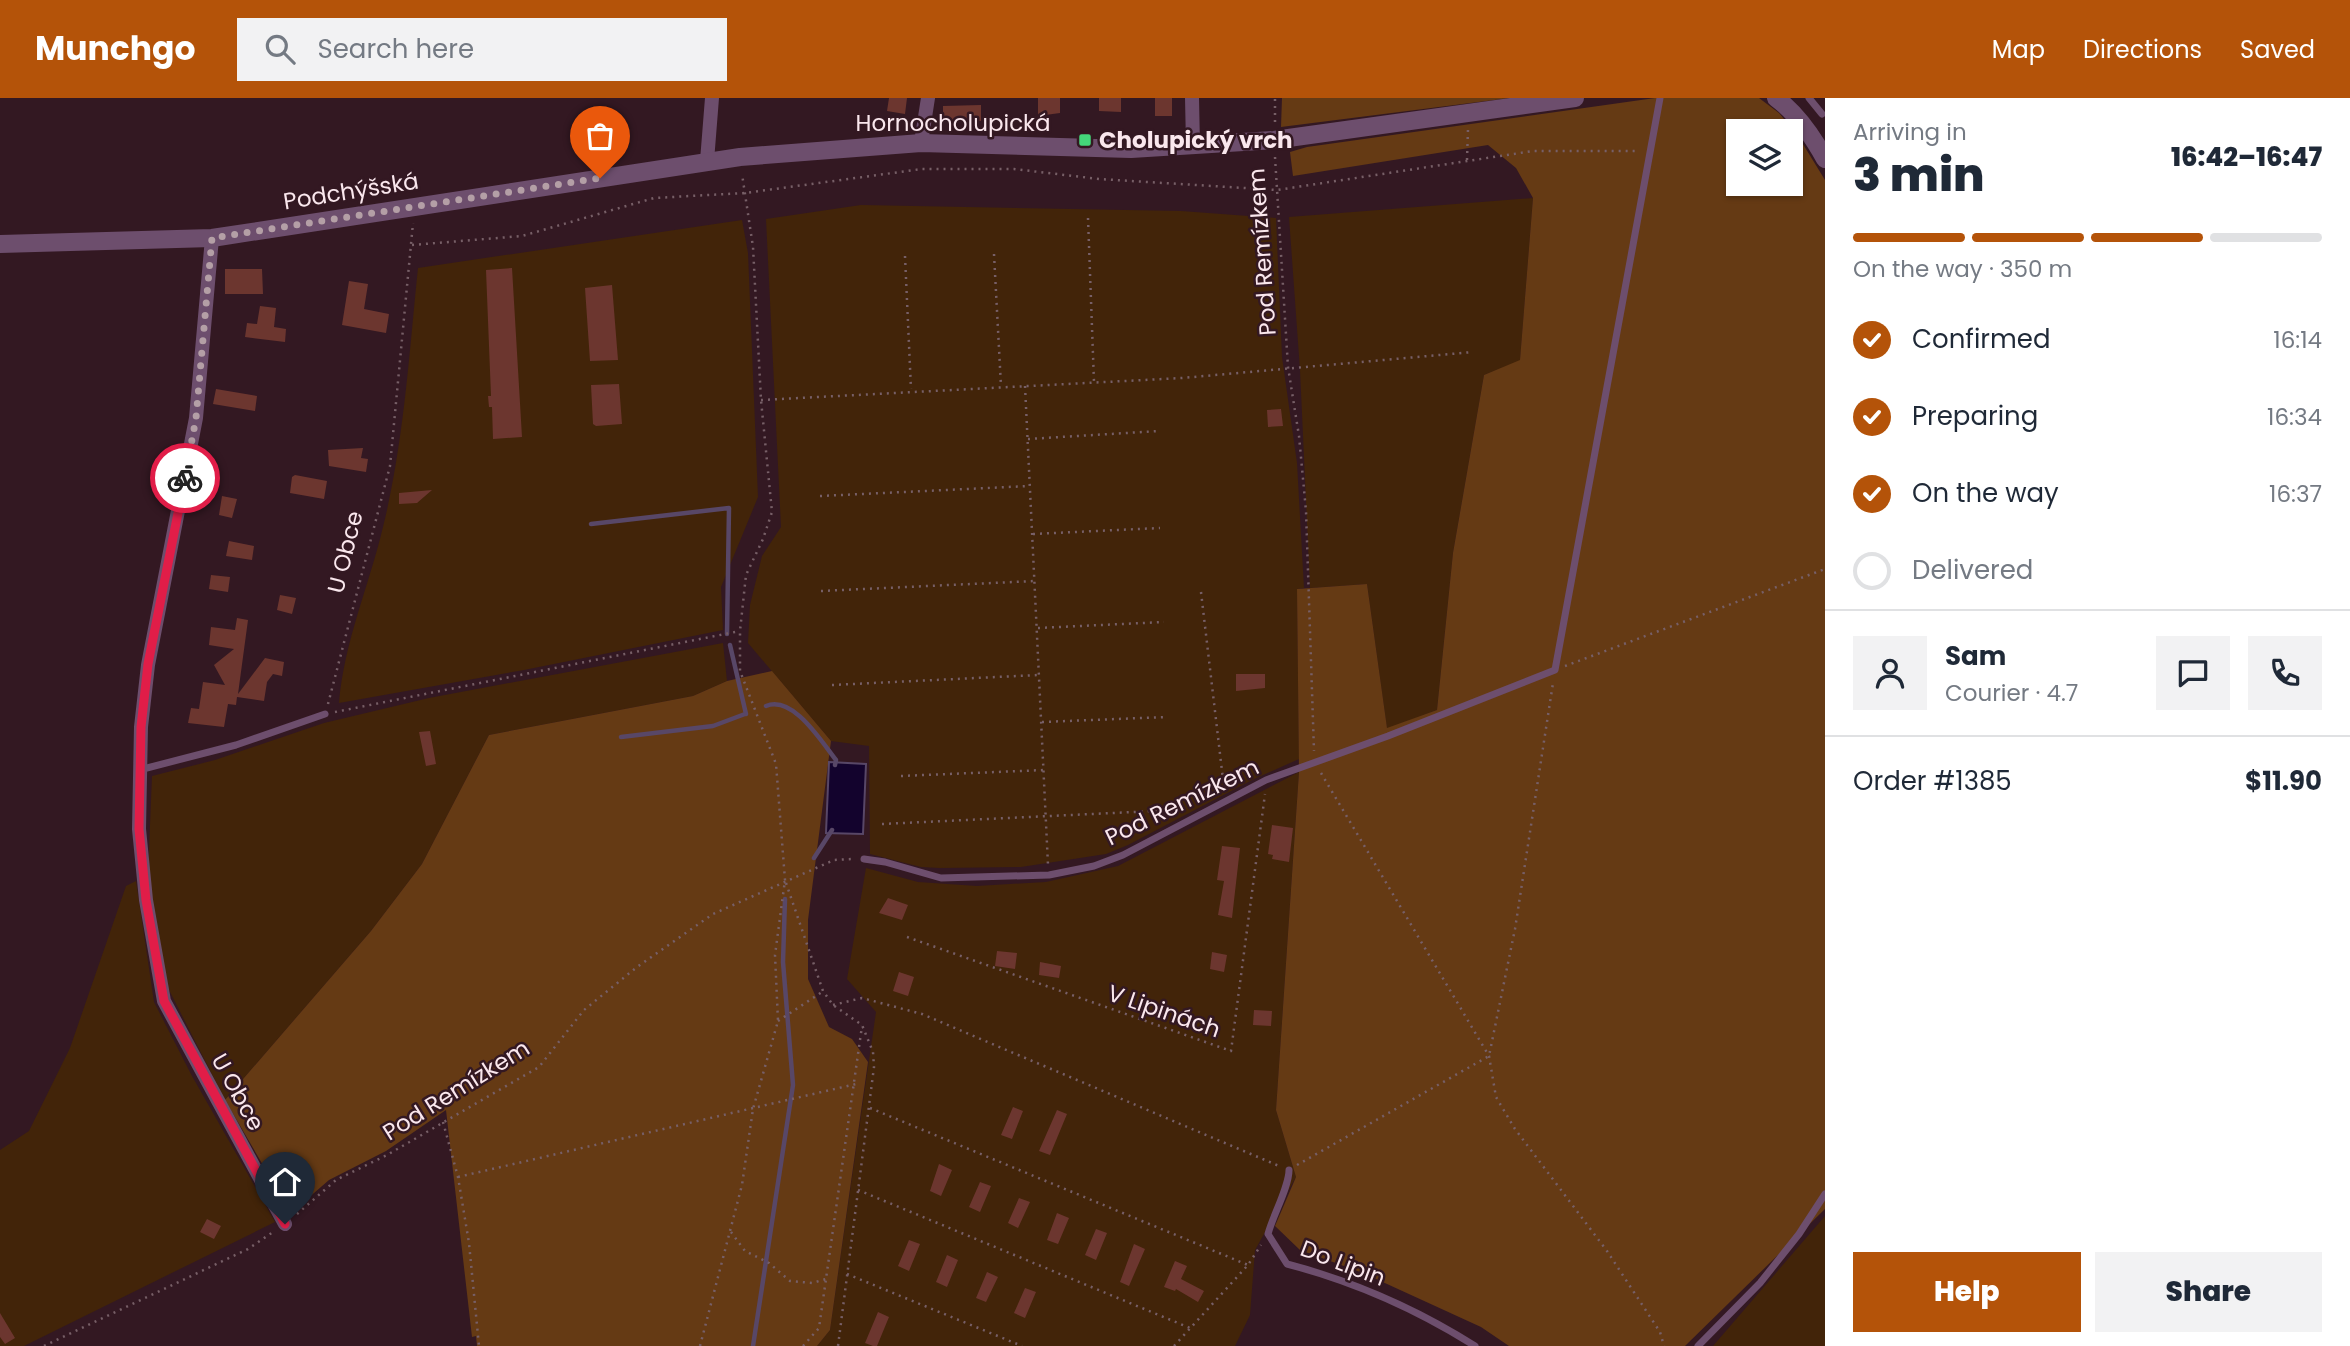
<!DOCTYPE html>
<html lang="en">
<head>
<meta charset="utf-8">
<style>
	body { margin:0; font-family:Poppins,sans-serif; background:#f2f2f3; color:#1f2937; height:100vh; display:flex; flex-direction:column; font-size:26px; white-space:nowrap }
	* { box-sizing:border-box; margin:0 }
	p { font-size:23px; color:#747a83 }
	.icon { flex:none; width:38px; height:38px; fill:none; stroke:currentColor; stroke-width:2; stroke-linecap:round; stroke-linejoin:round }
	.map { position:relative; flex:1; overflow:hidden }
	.details { display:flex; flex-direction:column; background:#fff; width:525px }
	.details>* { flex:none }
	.tools { position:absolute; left:1726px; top:21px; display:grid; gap:14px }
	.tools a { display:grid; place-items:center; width:77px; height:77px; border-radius:0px; background:#fff; box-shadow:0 2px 5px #0004; font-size:35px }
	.pin { position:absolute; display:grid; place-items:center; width:60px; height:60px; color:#fff; margin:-72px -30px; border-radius:50% 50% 50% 0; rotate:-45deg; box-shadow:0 0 7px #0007 }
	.pin .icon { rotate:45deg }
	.courier { position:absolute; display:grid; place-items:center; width:70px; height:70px; margin:-35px; border:5px solid #e11d48; border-radius:50%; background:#fff; color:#222; box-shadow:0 2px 9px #0007 }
	.overview em { font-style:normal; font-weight:800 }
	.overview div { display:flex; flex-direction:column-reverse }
	.overview { display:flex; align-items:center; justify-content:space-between; height:119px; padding:0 28px }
	h1 { font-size:46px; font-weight:800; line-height:52px }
	.bar { display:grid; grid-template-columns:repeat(4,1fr); gap:10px 7px; align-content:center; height:84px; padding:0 28px }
	.bar i { height:9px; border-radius:5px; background:#e0e1e3 }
	.bar .active { background:#b45309 }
	.bar p { grid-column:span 4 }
	.line { display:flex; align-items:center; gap:18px; padding:0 28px; border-top:2px solid #e0e1e3 }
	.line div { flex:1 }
	.round { display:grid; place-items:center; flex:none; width:74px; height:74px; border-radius:0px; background:#f2f2f3 }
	ol { padding:0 28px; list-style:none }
	li { display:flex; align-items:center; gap:21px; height:77px }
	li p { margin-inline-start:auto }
	li .icon { padding:7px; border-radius:50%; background:#b45309; color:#fff; stroke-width:4 }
	li:last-child { color:#747a83 }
	li i { width:38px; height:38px; border:4px solid #e0e1e3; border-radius:50% }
	.action { display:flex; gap:14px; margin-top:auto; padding:14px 28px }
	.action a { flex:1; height:80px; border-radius:0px; background:#b45309; color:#fff; font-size:28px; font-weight:800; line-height:80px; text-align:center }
	.action a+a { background:#f2f2f3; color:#1f2937 }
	header { display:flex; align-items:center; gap:42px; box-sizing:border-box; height:98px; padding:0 35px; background:#b45309; color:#fff }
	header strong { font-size:33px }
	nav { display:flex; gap:38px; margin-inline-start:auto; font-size:24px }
	.search { width:490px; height:63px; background:#f2f2f3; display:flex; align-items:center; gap:18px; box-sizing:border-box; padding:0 24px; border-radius:0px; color:#747a83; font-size:26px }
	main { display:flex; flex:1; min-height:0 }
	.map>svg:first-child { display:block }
</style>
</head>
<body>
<header>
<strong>Munchgo</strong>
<div class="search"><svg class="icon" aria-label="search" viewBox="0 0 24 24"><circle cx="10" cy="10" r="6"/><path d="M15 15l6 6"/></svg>Search here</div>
<nav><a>Map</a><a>Directions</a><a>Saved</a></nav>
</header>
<main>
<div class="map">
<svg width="1825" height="1248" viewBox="0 0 1825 1248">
	<rect width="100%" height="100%" fill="#331822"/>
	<path fill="#422409" d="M1533,100L1520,263L1484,277L1453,455L1437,612L1387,631L1367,486L1310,490L1300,272L1289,119Z
		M861,107L1181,113L1276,120L1282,259L1297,365L1304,490L1297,491L1299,661L1254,681L1128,747L1106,756L1021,769L940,770L921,769L870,756L869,648L831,643L748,545L750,507L762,458L781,429L766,121Z
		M742,122L748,155L758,399L721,489L723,532L524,572L339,605C344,544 369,488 383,429C404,344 409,256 418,170Z
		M723,545L727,583L693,598L489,637L422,766L371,833L225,1002L166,886L148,777L152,678L215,662L324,625L429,600Z
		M1299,674L1276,1012L1296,1079L1255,1152L1250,1217L1235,1248H817L830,1232L876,914L847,881L866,770L918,784L977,788L1046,784L1118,768Z
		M136,783L154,904L192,978L275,1124L24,1248H0V1052L29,1033L70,950L126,788Z
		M1825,1118V1248H1713Z"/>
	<path fill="#653a14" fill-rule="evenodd" d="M1282,0H1510L1281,29Z
		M1655,0H1759L1779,15L1798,38L1825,82V1111L1685,1248H1509L1481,1229L1363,1175L1300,1152L1275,1128L1296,1079L1276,1012L1299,674L1297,491L1367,486L1387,630L1437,612L1453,455L1484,277L1520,262L1533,100L1516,70L1488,47L1293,78L1290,54L1307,49ZM1738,33H1790V86H1738Z
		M772,573L831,643L808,822V881L829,929L852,941L868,964L830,1232L817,1248H477L476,1238L472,1239L446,1012L386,1053L329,1082L291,1115L225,1002L371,833L422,766L489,637L693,598L727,583Z"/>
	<path fill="#13032d" stroke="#584767" stroke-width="2" d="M829,664L866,666L863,736L826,735Z"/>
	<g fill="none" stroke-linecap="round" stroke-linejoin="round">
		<path stroke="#584767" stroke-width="4.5" d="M591,426L729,410L727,536
			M730,547L746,616
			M766,608C793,597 821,643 836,662L835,667
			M621,639L713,628L745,616
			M814,760L832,732
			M753,1248L793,987L783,864L785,801"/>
	</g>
	<path fill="#6c362f" d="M889,0H907L905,16L887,13Z
		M1038,0H1060V15L1038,18Z
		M1099,0H1121V14L1099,13Z
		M1155,0H1172V18H1155Z
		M981,7V23L943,24V8Z
		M512,170L522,339L493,341L492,309H489L488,298H491L486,172Z
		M225,171H262L263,196H225Z
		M349,183L368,186L364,211L389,216L386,235L342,227Z
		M612,187L618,262L590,263L585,190Z
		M260,208L276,210L274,229L286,231L285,244L245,239L247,225L257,226Z
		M619,286L622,326L596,328L593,326L591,287Z
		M216,291L257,298L255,313L213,306Z
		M1281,311L1283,328L1268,329L1267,312Z
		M363,350L361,360L368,361L366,374L329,368L328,352Z
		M295,377L327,383L324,401L290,395L292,379Z
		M432,392L417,405L399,406V395Z
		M222,398L237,401L232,420L219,417Z
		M229,443L254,448L252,462L226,458Z
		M211,477L230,479L228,494L209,491Z
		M280,497L296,500L292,516L277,512Z
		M237,520L248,522L238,596L265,560L284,564L282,578L273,576L267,584L264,603L237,599L236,607L228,606L224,629L188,625L191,610L199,611L203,584L225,587L214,567L234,551L209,547L211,529L235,532Z
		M1236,576H1265V590L1236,593Z
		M430,633L436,666L426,668L419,634Z
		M1272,727L1293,730L1289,764L1272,761L1273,757L1268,756Z
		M1222,748L1240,750L1232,820L1218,817L1224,783L1217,782Z
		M888,800L908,807L902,822L879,815Z
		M997,853L1017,855L1015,871L995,868Z
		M1212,854L1227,857L1224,874L1210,871Z
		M1040,864L1061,868L1059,880L1039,877Z
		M899,874L914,879L908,898L893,893Z
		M1254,912L1272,913L1271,928L1253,927Z
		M1013,1009L1023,1013L1012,1041L1001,1037Z
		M1057,1012L1067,1016L1050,1057L1039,1053Z
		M939,1066L952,1072L941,1098L930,1093Z
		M980,1084L991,1088L980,1114L969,1109Z
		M1019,1100L1030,1104L1018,1130L1008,1125Z
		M1057,1115L1069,1120L1058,1146L1047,1142Z
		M207,1121L221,1128L214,1141L200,1134Z
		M1096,1131L1107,1135L1096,1162L1085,1157Z
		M909,1142L920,1146L909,1173L898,1168Z
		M1134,1146L1145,1151L1129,1188L1120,1184Z
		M947,1157L958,1162L947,1189L936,1184Z
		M1175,1163L1187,1168L1181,1181L1204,1193L1198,1204L1176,1191L1175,1193L1164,1189Z
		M987,1174L998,1179L986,1204L976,1200Z
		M1025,1190L1036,1194L1025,1220L1014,1215Z
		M878,1214L889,1219L877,1248H873L865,1245Z
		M0,1215L15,1240L5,1246L0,1239Z"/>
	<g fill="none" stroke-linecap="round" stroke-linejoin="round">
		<path stroke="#775f67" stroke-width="2.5" stroke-dasharray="2 5" stroke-linecap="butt" d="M1275,24V0
			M1275,59L1288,269L1299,338L1306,413L1314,653
			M1467,62L1468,31
			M1088,120L1094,284
			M412,147L522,138L654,100L745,95L922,71H1014L1099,81L1277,92L1533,53H1639
			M994,156L1001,288
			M905,158L911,291
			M1025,288L1048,767
			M761,302L1182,280L1473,254
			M1028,341L1159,333
			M820,398L1029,388
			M1033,436L1160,430
			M821,493L1035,483
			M1201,494L1224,690
			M1038,530L1164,524
			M1565,568L1825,471
			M832,587L1038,577
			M328,606L390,368L413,125
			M335,614L740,533
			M1042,624L1167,619
			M1321,675L1489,958L1496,999L1515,1031L1607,1153L1660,1234L1664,1248
			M901,678L1044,672
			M882,726L1176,712
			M786,785L823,893L833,907L862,927L873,954L874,969L838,1248
			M907,839L1231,953L1265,696
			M833,907L862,900L922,916L1279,1068
			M778,923L822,894
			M870,1010L1248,1167
			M443,1024L458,1079L469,1145L479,1248
			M1297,1067L1489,958L1515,831L1553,585
			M458,1079L856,986
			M858,1092L1190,1230
			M297,1116L336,1082L387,1057L539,969L584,912L637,869L713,816L834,762L853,761
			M731,1134L745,1153L769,1165L790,1183L812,1185L826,1181
			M847,1176L1022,1248
			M44,1248L248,1151L273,1134
			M700,1248L742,1087L753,1011L778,923L775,857L785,782L776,666L740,573V533L746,477L763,441L772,414L761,302L753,149L742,76
			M803,1248L819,1230L862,928
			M1174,1248L1248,1167L1261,1147"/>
		<path stroke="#6d4e6d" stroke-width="7" d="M1809,0L1822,16
			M139,672L236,647L325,616
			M864,761L885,764L941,780L1049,777L1094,768L1123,757L1266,682L1388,638L1555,572L1660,0
			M1289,1072C1289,1089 1273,1117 1268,1136L1287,1166C1352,1183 1418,1212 1475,1248
			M1698,1248L1760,1185L1799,1136L1825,1096"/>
		<path stroke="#6d4e6d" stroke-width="14" d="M1192,0L1193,47
			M921,45L928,0
			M707,63L712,0
			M212,140L196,320L148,567L141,629L139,731L146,802L164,903L285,1126"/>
		<path stroke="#6d4e6d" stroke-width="18" d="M1776,0C1796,15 1813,39 1825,61
			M0,146L212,140L740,59L921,45L1131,51L1274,42L1575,0"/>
	</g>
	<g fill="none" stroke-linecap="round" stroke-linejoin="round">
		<path stroke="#b49fa6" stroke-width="7" stroke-dasharray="0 12.6" d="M185,380L196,320L212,140L600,80"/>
		<path stroke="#e11d48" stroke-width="9" d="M185,380L148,566L141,629L139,731L146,802L164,903L285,1126"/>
	</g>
	<rect fill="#44d77a" stroke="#331822" stroke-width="2.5" x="1078" y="35" width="14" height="14" rx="3.5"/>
	<g text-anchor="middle" stroke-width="5" stroke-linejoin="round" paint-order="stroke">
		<g font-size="23" fill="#fae7ed" stroke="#331822">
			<text x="953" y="33">Hornocholupická</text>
			<text transform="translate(351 93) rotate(-9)" y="8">Podchýšská</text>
			<text transform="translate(1262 154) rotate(-94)" y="8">Pod Remízkem</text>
			<text transform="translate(345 454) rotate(-76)" y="8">U Obce</text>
			<text transform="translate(1182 704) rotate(-26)" y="8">Pod Remízkem</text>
			<text transform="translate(1164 913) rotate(19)" y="8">V Lipinách</text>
			<text transform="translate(456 992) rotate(-32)" y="8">Pod Remízkem</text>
			<text transform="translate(238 994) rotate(61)" y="8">U Obce</text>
			<text transform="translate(1343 1165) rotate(21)" y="8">Do Lipin</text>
		</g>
		<g font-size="23" font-weight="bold" fill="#fae7ed" stroke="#331822" text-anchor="start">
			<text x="1099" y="50">Cholupický vrch</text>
		</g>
	</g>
</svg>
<div class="tools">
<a><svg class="icon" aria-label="layers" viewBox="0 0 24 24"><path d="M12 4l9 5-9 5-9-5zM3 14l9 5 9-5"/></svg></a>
</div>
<div class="pin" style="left:600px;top:80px;background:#ea580c"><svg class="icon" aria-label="bag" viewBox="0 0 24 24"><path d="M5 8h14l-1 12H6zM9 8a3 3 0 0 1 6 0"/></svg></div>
<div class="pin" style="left:285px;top:1126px;background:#1f2937"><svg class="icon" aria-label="home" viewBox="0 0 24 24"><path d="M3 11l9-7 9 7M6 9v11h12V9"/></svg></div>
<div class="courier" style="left:185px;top:380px"><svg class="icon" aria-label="bike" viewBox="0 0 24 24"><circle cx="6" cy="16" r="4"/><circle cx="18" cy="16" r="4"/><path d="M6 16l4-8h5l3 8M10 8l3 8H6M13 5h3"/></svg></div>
</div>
<section class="details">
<div class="overview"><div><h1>3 min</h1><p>Arriving in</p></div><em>16:42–16:47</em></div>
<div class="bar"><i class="active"></i><i class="active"></i><i class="active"></i><i></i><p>On the way · 350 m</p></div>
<ol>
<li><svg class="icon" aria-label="check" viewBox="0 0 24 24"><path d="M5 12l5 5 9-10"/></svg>Confirmed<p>16:14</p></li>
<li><svg class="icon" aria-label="check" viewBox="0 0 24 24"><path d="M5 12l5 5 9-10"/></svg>Preparing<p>16:34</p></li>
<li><svg class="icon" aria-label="check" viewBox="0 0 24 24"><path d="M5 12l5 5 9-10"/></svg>On the way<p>16:37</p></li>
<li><i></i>Delivered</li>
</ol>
<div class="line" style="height:126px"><a class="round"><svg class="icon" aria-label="person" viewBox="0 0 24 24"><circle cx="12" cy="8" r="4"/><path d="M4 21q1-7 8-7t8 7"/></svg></a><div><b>Sam</b><p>Courier · 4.7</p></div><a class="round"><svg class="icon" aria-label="chat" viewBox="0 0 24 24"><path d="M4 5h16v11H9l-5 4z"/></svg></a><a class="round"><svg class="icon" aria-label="phone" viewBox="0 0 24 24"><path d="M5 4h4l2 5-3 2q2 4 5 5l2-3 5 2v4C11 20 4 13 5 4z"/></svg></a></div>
<div class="line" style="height:91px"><div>Order #1385</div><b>$11.90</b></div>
<div class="action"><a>Help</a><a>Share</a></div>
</section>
</main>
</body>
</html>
